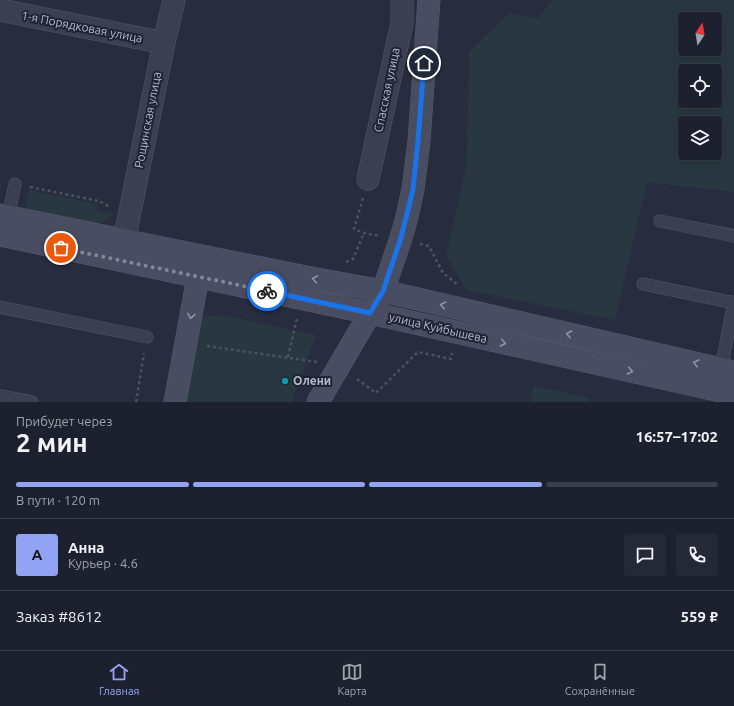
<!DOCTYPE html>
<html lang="ru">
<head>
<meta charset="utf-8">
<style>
	body { margin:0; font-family:Ubuntu,sans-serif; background:#252937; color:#f1f3f6; height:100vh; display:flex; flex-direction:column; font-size:15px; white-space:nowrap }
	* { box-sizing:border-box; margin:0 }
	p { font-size:13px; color:#a0a3aa }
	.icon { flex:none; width:22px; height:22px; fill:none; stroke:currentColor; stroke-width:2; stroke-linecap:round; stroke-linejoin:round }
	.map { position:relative; height:402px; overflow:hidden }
	.details { display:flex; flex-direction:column; background:#1d212f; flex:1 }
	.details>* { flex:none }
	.needle { width:26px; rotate:12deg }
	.tools { position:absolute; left:678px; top:12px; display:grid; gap:8px }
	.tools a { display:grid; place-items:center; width:44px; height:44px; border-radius:4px; background:#1d212f; box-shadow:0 2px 10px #0003,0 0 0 1px #3b3e4b; font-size:20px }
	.pin { position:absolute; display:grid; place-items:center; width:34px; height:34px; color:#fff; margin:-17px; border:2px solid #fff; border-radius:50%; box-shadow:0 1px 4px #0007 }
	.courier { position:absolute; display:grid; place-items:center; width:40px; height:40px; margin:-20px; border:3px solid #1a73e8; border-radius:50%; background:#fff; color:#222; box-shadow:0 1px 5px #0007 }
	.head em { font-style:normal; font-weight:700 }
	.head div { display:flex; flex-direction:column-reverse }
	.head { display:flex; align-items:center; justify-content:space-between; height:68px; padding:0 16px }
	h1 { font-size:26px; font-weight:700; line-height:30px }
	.bar { display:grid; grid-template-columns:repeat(4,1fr); gap:6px 4px; align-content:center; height:48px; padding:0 16px }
	.bar i { height:5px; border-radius:3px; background:#3b3e4b }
	.bar .current { background:#93a3f3 }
	.bar p { grid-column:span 4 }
	.line { display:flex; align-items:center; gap:10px; padding:0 16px; border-top:1px solid #3b3e4b }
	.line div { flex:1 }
	.round { display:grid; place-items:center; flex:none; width:42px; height:42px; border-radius:4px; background:#252937 }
	.dock { display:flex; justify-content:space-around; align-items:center; height:56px; border-top:1px solid #3b3e4b; background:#1d212f; font-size:11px; color:#a0a3aa }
	.dock a { display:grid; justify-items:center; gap:2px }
	.dock .current { color:#93a3f3 }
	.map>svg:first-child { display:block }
</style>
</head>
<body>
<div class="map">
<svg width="734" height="402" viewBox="0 0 734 402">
	<rect width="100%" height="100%" fill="#272c3f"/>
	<path fill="#293840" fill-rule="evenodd" d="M552,0H734V192L647,182L615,320L466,290L446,256L467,163L469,52L509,13L539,18ZM685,19H715V49H685ZM685,71H715V101H685ZM685,123H715V153H685Z
		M29,190L98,204L97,210L114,214L99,225L25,209Z
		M222,315L316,335L292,402H183L200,317Z
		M534,386L590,398L589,402H530Z"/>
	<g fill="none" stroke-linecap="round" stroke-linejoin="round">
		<g stroke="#565a69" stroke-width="13">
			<path id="lane" d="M8,217L15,184
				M660,221L734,236
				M643,284L734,303
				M0,307L147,337
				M721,369L734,302
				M0,396L32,402"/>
		</g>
		<g stroke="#565a69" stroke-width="23">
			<path id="street" d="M0,10L164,43
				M368,179L402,23V0
				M124,241L164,43L174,0"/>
		</g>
		<g stroke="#565a69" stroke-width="23">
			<path id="secondary" d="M0,215L306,277L383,291L734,372
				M0,235L370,313L734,394
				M175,402L198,277
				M318,402L383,291L400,241L406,221L413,189L419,141L429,0"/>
		</g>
		<path stroke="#47555d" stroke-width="2.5" stroke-dasharray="3 3" stroke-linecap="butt" d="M30,187L99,201L110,207
			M363,198L354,229L364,233L380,236
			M420,244L429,246L443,273L458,285
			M346,262L353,259L364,233
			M207,346L317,362
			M288,357L297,318
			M357,379L376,393L418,352L451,359L452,353
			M136,402L144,353"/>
		<use href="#lane" stroke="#3b3f4f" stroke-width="12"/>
		<use href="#street" stroke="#3b3f4f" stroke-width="22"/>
		<use href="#secondary" stroke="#494d62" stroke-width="22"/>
	</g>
	<defs><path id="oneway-chevron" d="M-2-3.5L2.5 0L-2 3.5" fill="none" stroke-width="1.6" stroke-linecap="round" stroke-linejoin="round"/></defs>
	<g stroke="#9094a5">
		<use href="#oneway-chevron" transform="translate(315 279) rotate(-170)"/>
		<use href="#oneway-chevron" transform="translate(443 305) rotate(-167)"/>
		<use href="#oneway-chevron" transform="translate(191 316) rotate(100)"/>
		<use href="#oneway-chevron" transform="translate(569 334) rotate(-167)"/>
		<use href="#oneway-chevron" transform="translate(503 343) rotate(13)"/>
		<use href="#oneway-chevron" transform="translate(696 363) rotate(-167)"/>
		<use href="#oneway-chevron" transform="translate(630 371) rotate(13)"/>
	</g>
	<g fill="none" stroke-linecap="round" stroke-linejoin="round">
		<path stroke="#858899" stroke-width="4" stroke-dasharray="0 7.2" d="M61,248L267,291"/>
		<path stroke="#1a73e8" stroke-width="5" d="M267,291L370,313L383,291L400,241L408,210L413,189L418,141L424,63"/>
	</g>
	<circle fill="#0f9aa8" stroke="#202334" stroke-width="1.5" cx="285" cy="381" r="4"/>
	<g text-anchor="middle" stroke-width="4" stroke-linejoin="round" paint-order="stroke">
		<g font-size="12" fill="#b7bac9" stroke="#202334">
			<text transform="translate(82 27) rotate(11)" y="4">1-я Порядковая улица</text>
			<text transform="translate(387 90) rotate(-78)" y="4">Спасская улица</text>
			<text transform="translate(148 120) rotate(-79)" y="4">Рощинская улица</text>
			<text transform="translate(438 328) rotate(13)" y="4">улица Куйбышева</text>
		</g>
		<g font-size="12" font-weight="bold" fill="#b7bac9" stroke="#202334" text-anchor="start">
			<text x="293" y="385">Олени</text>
		</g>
	</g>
</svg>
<div class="tools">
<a><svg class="needle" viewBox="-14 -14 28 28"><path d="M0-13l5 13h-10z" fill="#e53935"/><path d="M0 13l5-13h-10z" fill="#a0a3aa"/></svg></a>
<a><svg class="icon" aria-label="locate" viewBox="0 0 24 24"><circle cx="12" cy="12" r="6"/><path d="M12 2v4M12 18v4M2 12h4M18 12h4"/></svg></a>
<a><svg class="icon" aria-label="layers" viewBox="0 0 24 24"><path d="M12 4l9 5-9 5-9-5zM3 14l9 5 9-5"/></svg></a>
</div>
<div class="pin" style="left:61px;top:248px;background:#ea580c"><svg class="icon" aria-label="bag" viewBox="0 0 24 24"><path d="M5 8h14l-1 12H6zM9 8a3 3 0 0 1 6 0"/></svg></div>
<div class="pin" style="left:424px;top:63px;background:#1f2937"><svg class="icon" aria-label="home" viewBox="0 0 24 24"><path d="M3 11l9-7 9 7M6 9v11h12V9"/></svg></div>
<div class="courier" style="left:267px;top:291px"><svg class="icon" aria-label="bike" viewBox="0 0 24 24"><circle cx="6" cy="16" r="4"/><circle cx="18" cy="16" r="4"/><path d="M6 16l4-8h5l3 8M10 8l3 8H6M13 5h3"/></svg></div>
</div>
<section class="details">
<div class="head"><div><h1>2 мин</h1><p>Прибудет через</p></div><em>16:57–17:02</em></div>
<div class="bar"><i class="current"></i><i class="current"></i><i class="current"></i><i></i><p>В пути · 120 m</p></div>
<div class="line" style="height:72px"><b class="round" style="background:#93a3f3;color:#111">А</b><div><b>Анна</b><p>Курьер · 4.6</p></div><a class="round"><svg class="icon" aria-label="chat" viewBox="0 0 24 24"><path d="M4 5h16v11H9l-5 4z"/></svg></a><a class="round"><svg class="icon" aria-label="phone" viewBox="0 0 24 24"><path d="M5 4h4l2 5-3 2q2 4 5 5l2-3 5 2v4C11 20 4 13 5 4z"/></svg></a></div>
<div class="line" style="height:52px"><div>Заказ #8612</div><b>559 ₽</b></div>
</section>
<nav class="dock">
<a class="current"><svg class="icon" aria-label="home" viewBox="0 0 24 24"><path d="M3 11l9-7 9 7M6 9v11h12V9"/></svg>Главная</a>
<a><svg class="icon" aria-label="map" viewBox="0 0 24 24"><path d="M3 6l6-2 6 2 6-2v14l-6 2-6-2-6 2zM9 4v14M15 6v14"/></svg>Карта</a>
<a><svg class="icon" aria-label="saved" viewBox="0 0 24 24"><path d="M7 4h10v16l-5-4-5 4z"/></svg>Сохранённые</a>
</nav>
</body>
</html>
